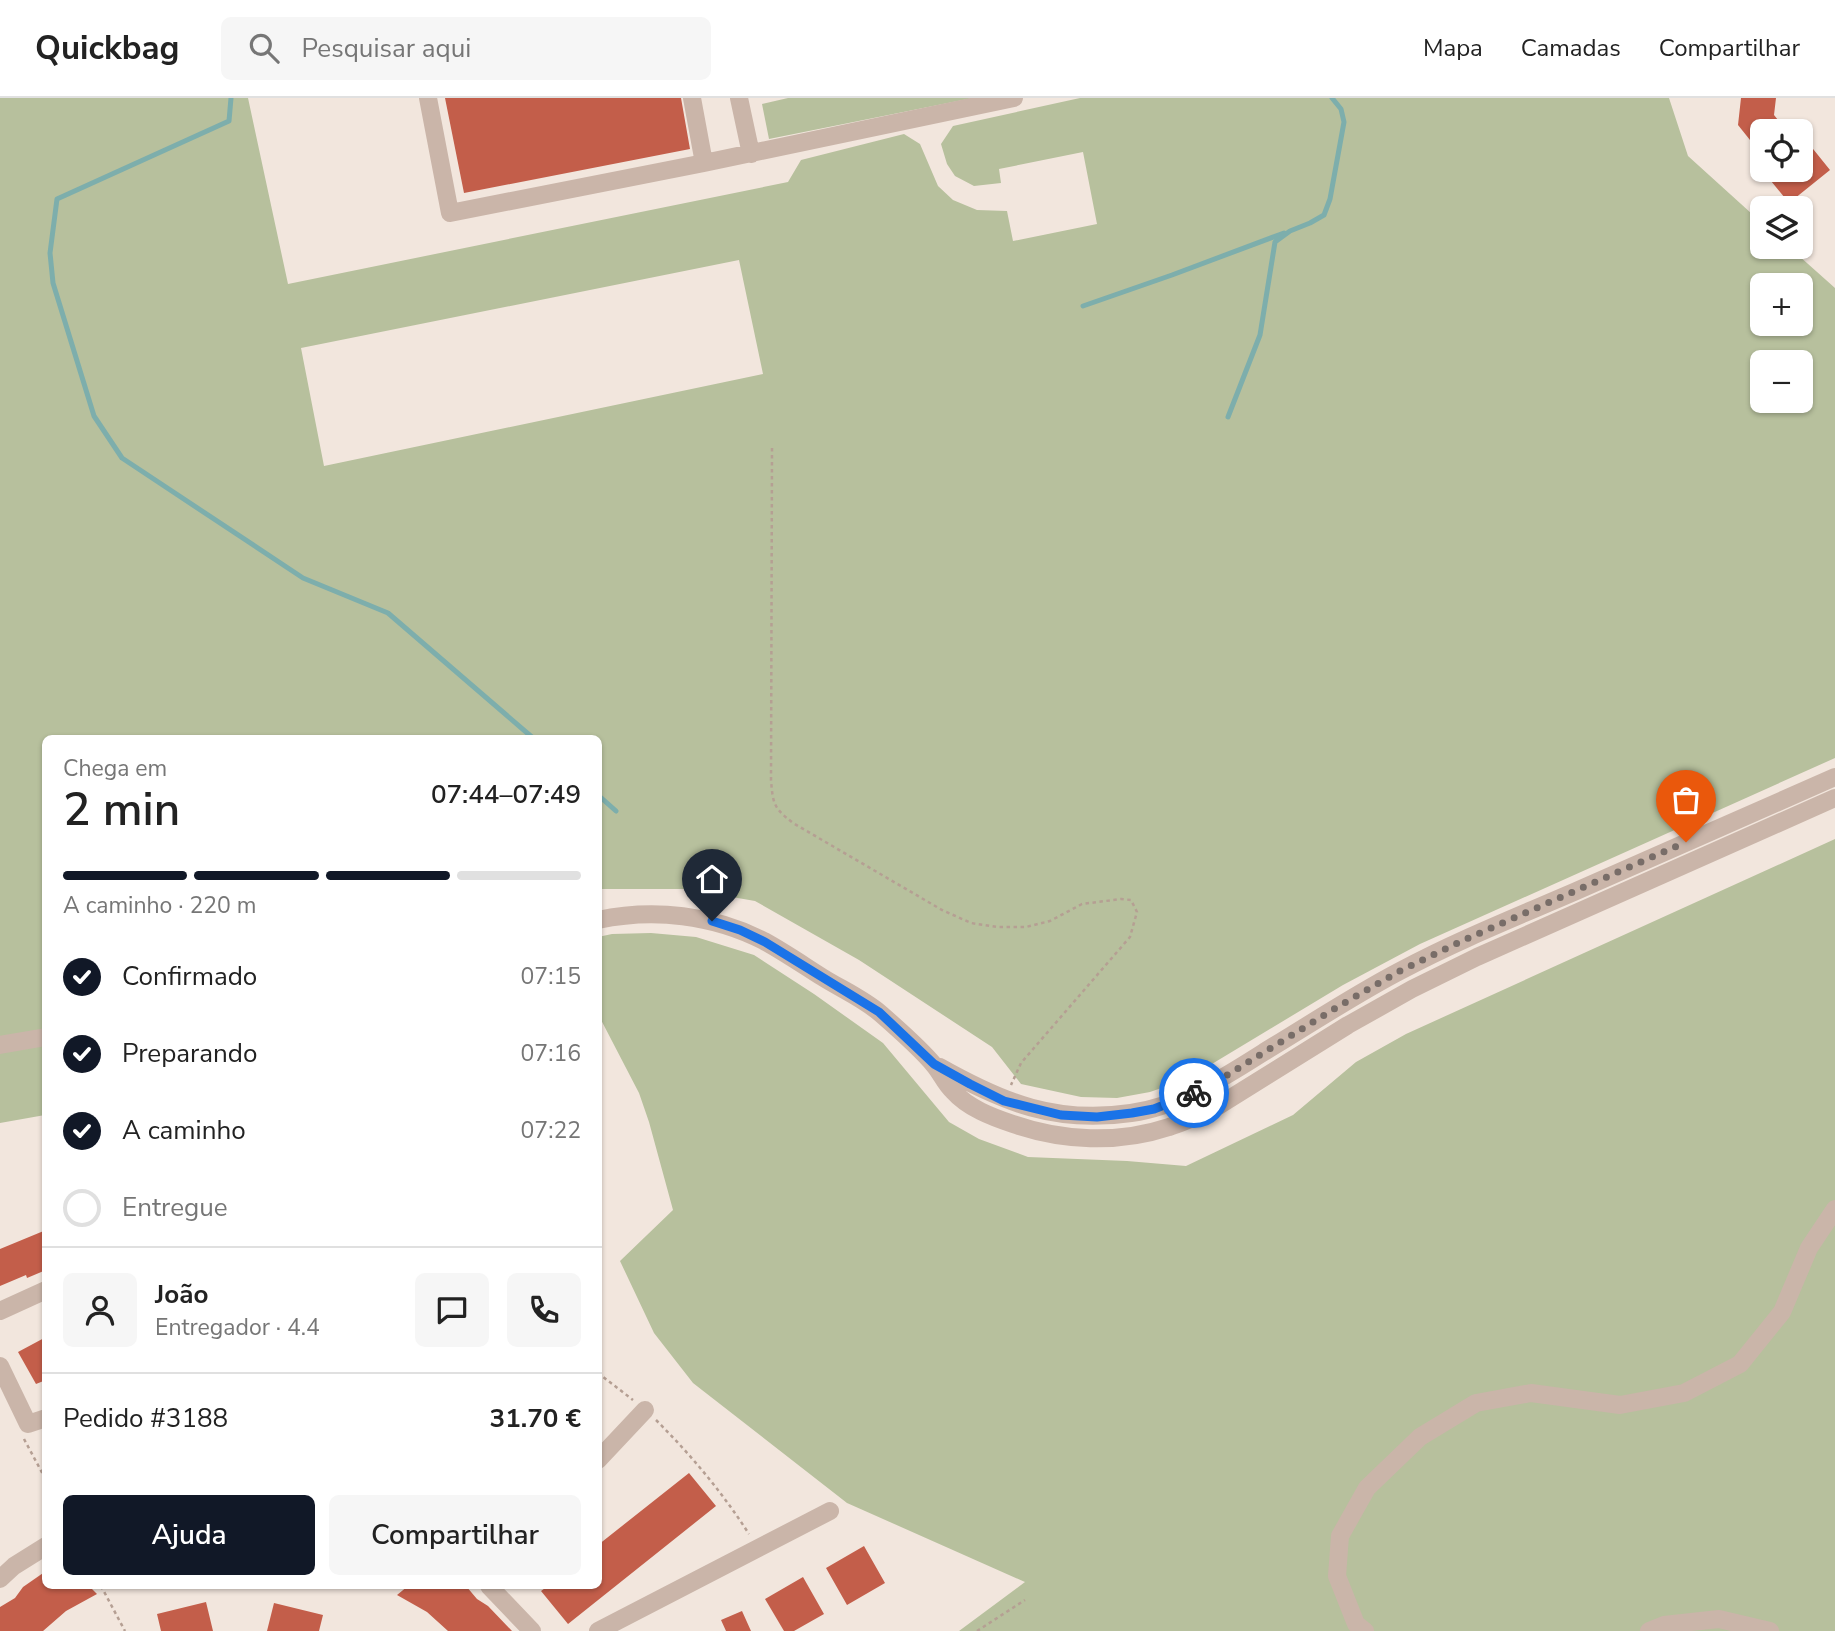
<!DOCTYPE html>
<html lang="pt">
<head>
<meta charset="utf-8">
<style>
	body { margin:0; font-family:"Nunito Sans",sans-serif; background:#f6f6f6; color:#222; height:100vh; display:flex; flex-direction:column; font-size:26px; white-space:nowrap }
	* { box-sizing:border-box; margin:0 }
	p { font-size:23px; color:#767676 }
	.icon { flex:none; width:38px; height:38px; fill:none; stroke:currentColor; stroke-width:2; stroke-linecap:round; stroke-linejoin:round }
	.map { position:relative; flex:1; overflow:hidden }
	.side { position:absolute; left:42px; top:637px; width:560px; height:854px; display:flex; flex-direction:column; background:#fff; border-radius:10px; box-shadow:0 2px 5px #0004 }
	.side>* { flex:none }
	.buttons { position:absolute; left:1750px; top:21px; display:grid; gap:14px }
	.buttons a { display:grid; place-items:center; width:63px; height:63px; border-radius:10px; background:#fff; box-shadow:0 2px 5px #0004; font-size:35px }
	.pin { position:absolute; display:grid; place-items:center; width:60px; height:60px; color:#fff; margin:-72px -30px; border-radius:50% 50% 50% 0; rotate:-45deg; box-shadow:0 0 7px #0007 }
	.pin .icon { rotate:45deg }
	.courier { position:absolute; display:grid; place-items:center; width:70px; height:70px; margin:-35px; border:5px solid #1a73e8; border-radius:50%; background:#fff; color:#222; box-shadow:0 2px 9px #0007 }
	.overview em { font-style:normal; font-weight:600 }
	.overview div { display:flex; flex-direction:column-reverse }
	.overview { display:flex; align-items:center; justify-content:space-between; height:119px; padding:0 21px }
	h1 { font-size:46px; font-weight:600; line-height:52px }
	.bar { display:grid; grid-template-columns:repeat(4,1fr); gap:10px 7px; align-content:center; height:84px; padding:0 21px }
	.bar i { height:9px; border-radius:5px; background:#e0e0e0 }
	.bar .selected { background:#111827 }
	.bar p { grid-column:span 4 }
	.line { display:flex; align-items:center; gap:18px; padding:0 21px; border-top:2px solid #e0e0e0 }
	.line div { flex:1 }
	.round { display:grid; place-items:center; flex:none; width:74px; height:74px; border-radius:10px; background:#f6f6f6 }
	ol { padding:0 21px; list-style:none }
	li { display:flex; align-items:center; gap:21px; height:77px }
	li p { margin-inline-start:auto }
	li .icon { padding:7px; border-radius:50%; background:#111827; color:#fff; stroke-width:4 }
	li:last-child { color:#767676 }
	li i { width:38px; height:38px; border:4px solid #e0e0e0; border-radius:50% }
	.primary-button { display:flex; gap:14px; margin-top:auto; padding:14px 21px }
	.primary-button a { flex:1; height:80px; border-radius:10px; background:#111827; color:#fff; font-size:28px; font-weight:600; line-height:80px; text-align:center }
	.primary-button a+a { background:#f6f6f6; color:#222 }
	header { display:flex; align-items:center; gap:42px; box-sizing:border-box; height:98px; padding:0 35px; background:#fff; border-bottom:2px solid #e0e0e0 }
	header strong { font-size:33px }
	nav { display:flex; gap:38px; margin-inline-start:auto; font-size:24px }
	.search { width:490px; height:63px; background:#f6f6f6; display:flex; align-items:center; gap:18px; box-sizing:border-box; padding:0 24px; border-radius:10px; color:#767676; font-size:26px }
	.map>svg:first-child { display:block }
</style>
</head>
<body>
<header>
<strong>Quickbag</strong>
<div class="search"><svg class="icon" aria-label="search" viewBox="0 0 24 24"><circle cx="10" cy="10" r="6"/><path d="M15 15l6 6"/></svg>Pesquisar aqui</div>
<nav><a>Mapa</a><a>Camadas</a><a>Compartilhar</a></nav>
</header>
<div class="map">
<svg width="1835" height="1533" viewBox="0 0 1835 1533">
	<rect width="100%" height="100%" fill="#f2e6dd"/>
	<path fill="#b7c09d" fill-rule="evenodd" d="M0,0H248L288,186L788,84L801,62L904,36L920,46L938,88L953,102L977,112L1007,113L1013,143L1097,126L1083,54L999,71L1001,85L974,88L955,78L947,66L941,46L953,28L1080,0H1669L1688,58L1762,125V149H1789L1835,190V660L1420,846L1343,887L1187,981L1150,994L1117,1000L1081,999L1021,986L992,949L859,862L755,803L686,791H599L598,640H46L45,1017L0,1025ZM739,162L763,276L324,368L301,250ZM1762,187H1801V226H1762ZM1762,264H1801V303H1762Z
		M788,0H973L769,41L762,6Z
		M1835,741V1533H959L1025,1484L847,1405L693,1285L654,1235L620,1163L673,1112L649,1024L639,995L599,918L598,839L612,836L651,835L696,839L754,857L814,896L883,945L949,1024L979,1041L1028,1059L1127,1063L1186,1068L1293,1017L1356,964L1406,936Z"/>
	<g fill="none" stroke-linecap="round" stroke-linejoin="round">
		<path stroke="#7daeac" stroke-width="5" d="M231,0L229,23L57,101L50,155L53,185L94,318L122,360L303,480L388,515L533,640
			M1083,208L1172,177L1284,135
			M1228,319L1260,237L1275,144L1290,133L1310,125L1324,117L1330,101L1344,24L1341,11L1332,0
			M598,697L616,713"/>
	</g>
	<path fill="#c35e4a" d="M445,0H681L690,51L464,95Z
		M1741,0H1776L1774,17L1787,33H1762V57L1738,27Z
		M1801,36L1830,72L1789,105L1762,72H1801Z
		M46,1132V1172L27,1180L26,1177L0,1188V1151Z
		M46,1239V1282L36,1286L18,1254Z
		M689,1375L716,1408L568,1526L541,1493L548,1488H598V1447Z
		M864,1448L885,1485L847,1507L826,1470Z
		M46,1473V1488H89L97,1496L66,1513L43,1533H0V1509L15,1500L23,1489Z
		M803,1479L824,1516L794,1533H784L765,1501Z
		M408,1488H466L477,1501L488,1508L512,1533H448L427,1514L397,1497Z
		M206,1504L213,1533H161L157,1516Z
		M274,1505L323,1517L319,1533H267Z
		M742,1513L751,1533H726L721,1522Z"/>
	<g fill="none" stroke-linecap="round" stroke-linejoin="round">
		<path stroke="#b59f93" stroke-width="2.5" stroke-dasharray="3.5 3.5" stroke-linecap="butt" d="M772,350L771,682C773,707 774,710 793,725L942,812L971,825L997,829H1026L1050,823L1082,806L1121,801L1131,802L1137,814L1130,839L1021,965L1011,987
			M598,1275L633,1302
			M656,1322C691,1357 722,1394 749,1436
			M24,1341L46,1382
			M101,1488L125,1533
			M977,1533L1025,1502"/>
		<path stroke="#cab5a9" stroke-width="18" d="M428,0L450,115L704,65L1014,0
			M692,0L704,65
			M739,0L751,56
			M598,822C654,810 713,817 764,843C784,854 803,867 822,879C841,891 864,901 881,916C897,930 921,951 934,967C941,975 945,986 953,993C968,1010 992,1019 1013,1026C1062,1043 1118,1046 1169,1029C1186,1024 1202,1016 1218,1008L1348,927L1412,891L1477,859L1835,700
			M0,947L46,939
			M940,969C1004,1005 1056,1026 1131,1015C1180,1008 1223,980 1264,954C1309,927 1354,897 1400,873C1456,843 1516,819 1574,794C1661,756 1748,717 1835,679
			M0,1213L46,1192
			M0,1268L28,1326L46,1320
			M598,1362L645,1312
			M0,1481L14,1468L46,1448
			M489,1488L532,1533
			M598,1533L830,1413
			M1365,1533L1356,1526L1337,1478L1340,1438L1367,1390L1420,1339L1476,1305L1531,1295L1620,1307L1684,1295L1740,1266L1782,1214L1809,1150L1835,1111
			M1649,1533L1664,1527L1719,1521L1770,1533"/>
	</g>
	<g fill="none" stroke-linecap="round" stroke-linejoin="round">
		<path stroke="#786d68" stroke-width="7" stroke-dasharray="0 12.6" d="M1194,995L1224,979L1339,908L1400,873L1464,842L1686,744"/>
		<path stroke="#1a73e8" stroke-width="9" d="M712,823L740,832L765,844L879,914L934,966L970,986L1004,1003L1061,1017L1097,1019L1132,1015L1154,1011L1194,995"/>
	</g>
</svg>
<div class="buttons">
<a><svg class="icon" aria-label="locate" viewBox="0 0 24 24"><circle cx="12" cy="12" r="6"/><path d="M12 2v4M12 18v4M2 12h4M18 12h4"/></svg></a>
<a><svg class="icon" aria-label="layers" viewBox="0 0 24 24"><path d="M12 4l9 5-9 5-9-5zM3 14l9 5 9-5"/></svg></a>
<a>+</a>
<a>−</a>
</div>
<div class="pin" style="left:1686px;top:744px;background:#ea580c"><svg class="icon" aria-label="bag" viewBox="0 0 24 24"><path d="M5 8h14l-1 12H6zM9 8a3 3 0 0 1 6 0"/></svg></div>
<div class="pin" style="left:712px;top:823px;background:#1f2937"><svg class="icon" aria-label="home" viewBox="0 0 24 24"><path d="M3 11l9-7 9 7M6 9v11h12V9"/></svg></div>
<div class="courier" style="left:1194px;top:995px"><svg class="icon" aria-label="bike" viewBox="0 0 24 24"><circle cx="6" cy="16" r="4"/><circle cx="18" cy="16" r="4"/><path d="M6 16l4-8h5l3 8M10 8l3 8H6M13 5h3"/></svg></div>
<section class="side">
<div class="overview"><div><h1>2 min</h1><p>Chega em</p></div><em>07:44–07:49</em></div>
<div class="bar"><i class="selected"></i><i class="selected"></i><i class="selected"></i><i></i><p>A caminho · 220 m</p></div>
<ol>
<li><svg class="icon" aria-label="check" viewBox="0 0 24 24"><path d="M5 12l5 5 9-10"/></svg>Confirmado<p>07:15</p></li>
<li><svg class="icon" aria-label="check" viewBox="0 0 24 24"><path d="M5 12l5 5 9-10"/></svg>Preparando<p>07:16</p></li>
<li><svg class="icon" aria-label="check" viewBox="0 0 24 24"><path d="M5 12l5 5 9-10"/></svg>A caminho<p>07:22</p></li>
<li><i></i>Entregue</li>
</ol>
<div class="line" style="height:126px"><a class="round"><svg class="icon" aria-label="person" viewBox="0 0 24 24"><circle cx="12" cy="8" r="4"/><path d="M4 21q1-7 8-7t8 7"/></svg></a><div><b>João</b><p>Entregador · 4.4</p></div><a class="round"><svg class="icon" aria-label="chat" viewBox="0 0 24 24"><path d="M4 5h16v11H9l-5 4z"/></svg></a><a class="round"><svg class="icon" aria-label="phone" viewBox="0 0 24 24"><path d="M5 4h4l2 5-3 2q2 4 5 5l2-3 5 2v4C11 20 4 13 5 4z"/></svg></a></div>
<div class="line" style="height:91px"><div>Pedido #3188</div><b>31.70 €</b></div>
<div class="primary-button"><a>Ajuda</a><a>Compartilhar</a></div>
</section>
</div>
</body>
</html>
